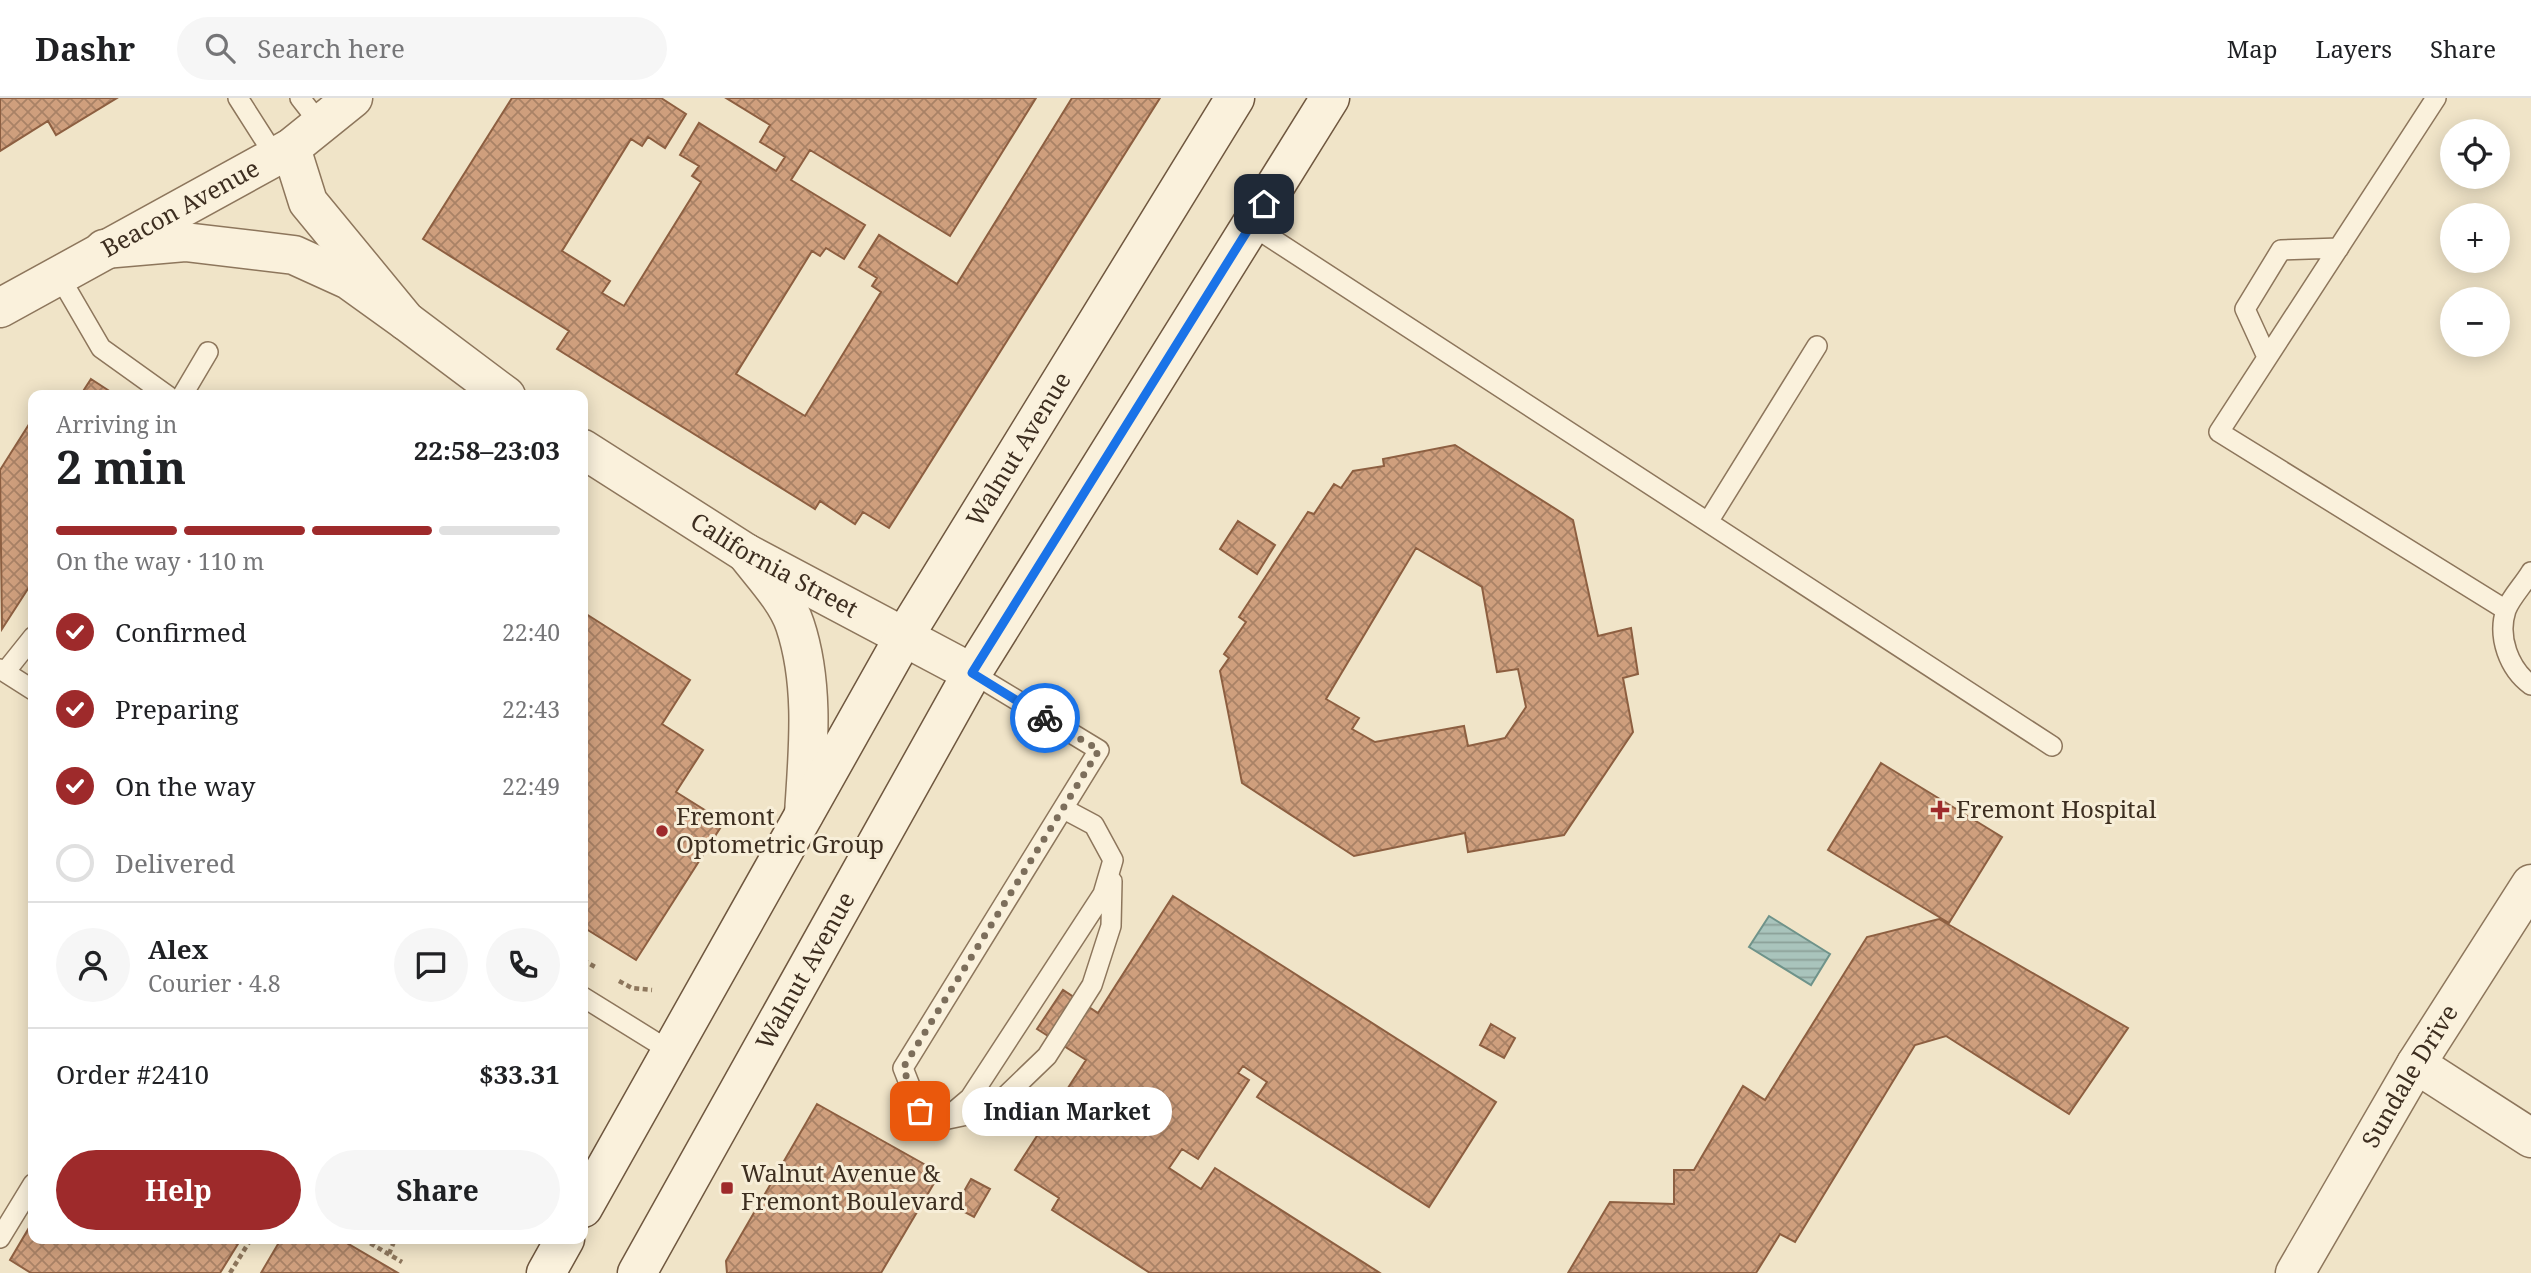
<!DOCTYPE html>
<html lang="en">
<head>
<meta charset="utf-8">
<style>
	body { margin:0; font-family:"Noto Serif",serif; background:#f6f6f6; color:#202124; height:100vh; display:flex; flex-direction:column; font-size:26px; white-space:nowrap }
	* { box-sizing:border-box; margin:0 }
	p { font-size:23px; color:#757577 }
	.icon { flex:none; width:38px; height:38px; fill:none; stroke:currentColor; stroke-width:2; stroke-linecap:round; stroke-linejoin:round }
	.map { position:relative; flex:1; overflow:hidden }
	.details { position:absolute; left:28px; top:292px; width:560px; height:854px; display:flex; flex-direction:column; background:#fff; border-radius:14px; box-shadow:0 4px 18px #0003 }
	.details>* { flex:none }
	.fabs { position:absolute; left:2440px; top:21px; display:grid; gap:14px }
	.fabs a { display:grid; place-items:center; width:70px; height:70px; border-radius:50%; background:#fff; box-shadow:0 4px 18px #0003; font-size:35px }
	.pin { position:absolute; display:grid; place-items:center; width:60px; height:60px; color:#fff; margin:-30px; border-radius:14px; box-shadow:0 4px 10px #0006 }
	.courier { position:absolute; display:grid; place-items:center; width:70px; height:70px; margin:-35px; border:5px solid #1a73e8; border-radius:50%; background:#fff; color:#222; box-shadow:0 2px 9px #0007 }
	.bubble { position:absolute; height:49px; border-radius:24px; background:#fff; box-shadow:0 4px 18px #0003; font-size:23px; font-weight:700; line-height:49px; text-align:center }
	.headline em { font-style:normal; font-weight:700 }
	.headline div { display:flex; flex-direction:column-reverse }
	.headline { display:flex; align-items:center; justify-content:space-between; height:119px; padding:0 28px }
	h1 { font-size:46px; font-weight:700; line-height:52px }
	.bar { display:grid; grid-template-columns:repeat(4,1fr); gap:10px 7px; align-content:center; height:84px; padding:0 28px }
	.bar i { height:9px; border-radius:5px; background:#e0e0e0 }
	.bar .selected { background:#9e2a2b }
	.bar p { grid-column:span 4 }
	.line { display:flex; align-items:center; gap:18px; padding:0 28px; border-top:2px solid #e0e0e0 }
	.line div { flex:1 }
	.round { display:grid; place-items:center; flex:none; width:74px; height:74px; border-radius:37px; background:#f6f6f6 }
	ol { padding:0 28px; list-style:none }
	li { display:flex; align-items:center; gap:21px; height:77px }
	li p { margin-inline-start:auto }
	li .icon { padding:7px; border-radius:50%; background:#9e2a2b; color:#fff; stroke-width:4 }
	li:last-child { color:#757577 }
	li i { width:38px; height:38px; border:4px solid #e0e0e0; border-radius:50% }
	.primary-button { display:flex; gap:14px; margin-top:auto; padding:14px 28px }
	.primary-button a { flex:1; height:80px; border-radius:42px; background:#9e2a2b; color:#fff; font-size:28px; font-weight:700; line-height:80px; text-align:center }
	.primary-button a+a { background:#f6f6f6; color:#202124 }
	header { display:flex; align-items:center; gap:42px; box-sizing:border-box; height:98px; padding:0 35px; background:#fff; border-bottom:2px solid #e0e0e0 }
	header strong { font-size:33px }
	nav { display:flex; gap:38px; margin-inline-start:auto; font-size:24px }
	.search { width:490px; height:63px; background:#f6f6f6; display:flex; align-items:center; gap:18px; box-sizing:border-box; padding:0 24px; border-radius:38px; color:#757577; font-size:26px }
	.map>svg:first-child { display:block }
</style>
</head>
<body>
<header>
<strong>Dashr</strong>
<div class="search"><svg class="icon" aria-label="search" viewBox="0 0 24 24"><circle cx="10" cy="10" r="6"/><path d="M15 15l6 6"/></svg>Search here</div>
<nav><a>Map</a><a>Layers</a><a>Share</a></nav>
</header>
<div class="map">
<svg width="2531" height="1175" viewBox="0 0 2531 1175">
	<defs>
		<pattern id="water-rules" width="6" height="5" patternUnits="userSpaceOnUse" patternTransform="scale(1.75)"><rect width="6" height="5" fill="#a9c4bc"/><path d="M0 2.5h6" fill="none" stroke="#8ba098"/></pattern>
		<pattern id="building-cross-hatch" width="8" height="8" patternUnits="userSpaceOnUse" patternTransform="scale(1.75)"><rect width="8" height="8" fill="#cf9f7d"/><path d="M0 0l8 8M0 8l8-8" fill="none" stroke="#a98266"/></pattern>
	</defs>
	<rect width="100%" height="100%" fill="#f0e4c8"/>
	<path fill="url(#water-rules)" stroke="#6f938a" stroke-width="2" d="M1769,818L1830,856L1811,887L1749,849Z"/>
	<path fill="url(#building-cross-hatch)" stroke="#8d5f41" stroke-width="2" fill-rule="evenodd" d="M0,0H117L56,37L48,23L0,53Z
		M512,0H661L686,16L665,50L648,39L642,48L631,41L562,153L610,183L602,195L624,208L701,84L692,78L699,68L680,57L699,25L776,73L785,59L760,44L770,27L726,0H1036L950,138L810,52L791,82L865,127L844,161L826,150L820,158L812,153L736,276L805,318L881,194L872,188L877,180L859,169L879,137L957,186L1072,0H1160L889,430L863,414L855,426L820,403L815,411L557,251L569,233L423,141Z
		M91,281L117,298H80Z
		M33,320V483L2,531L0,372Z
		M1455,347L1573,422L1598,538L1631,530L1638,576L1623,580L1633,634L1564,737L1468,754L1465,735L1354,758L1242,685L1220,573L1229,560L1224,556L1246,524L1239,519L1308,414L1314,416L1334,386L1341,390L1353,373L1384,368L1383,361ZM1416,450L1482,489L1497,574L1518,571L1526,609L1505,640L1468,648L1464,628L1375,644L1352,631L1359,620L1326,601Z
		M1238,423L1275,447L1257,476L1220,451Z
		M583,514L690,582L662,626L703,652L676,694L724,724L636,862L583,829Z
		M1881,665L2002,739L1949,825L1828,752Z
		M1173,798L1496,1004L1429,1109L1257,999L1267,984L1243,968L1238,975L1249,982L1198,1061L1182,1051L1169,1070L1201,1091L1215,1070L1380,1175H1150L1052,1112L1059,1100L1015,1072L1086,962L1037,931L1063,892L1098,915Z
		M1939,821L2128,930L2069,1016L1946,938L1915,947L1795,1144L1780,1136L1756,1175H1568L1610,1104L1674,1106V1072H1694L1743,988L1765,1002L1867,839Z
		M1491,926L1515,940L1504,960L1480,947Z
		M817,1006L940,1075L881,1175H727L726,1163Z
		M971,1081L990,1091L974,1119L955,1109Z
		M33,1123V1141H241L220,1175H31L10,1162Z
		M281,1141H340L398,1175H261Z"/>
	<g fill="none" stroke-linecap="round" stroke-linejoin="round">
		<g stroke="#8d765c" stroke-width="22">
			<path id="service" d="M238,0L275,58
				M300,0L321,27
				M2436,0L2219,334L2506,512
				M1251,127L2052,648
				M58,176L101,250L168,298
				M2267,259L2245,211L2281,152L2339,150
				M182,298L208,254
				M1708,424L1817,248
				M2531,474C2524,486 2511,499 2506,512C2497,539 2509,571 2531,587
				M0,571L33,592
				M5,574L33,539
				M972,575L1099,652L903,970L920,1013L944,1022L970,1000L1103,796L1113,762L1094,727L1064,711
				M583,899L670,953
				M948,1021L991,1012L1047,958L1092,887L1111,828L1112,783
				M0,1140L33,1086"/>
		</g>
		<g stroke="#8d765c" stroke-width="41">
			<g id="minor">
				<path d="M291,50L308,104L406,223L506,298"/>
				<path id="s1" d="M0,210L291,50L353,0"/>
				<path id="s2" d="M583,351L746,455L972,575"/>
				<path d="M2416,966L2531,1040"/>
				<path id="s3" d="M2295,1175L2416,966L2531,786"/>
			</g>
		</g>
		<g stroke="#8d765c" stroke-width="41">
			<path id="tertiary" d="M104,151L185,144L294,157L349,182L406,223
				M746,455C762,476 787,502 795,527C815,587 808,654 804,716"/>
		</g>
		<g stroke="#6f573f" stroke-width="41">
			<g id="secondary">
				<path id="s4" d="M583,1110L905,537L1235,0"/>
				<path d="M546,1175L565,1141"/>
				<path id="s5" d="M637,1175L972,575L1330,0"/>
			</g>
		</g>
		<path stroke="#8d765c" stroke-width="4.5" stroke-dasharray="5 3.5" stroke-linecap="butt" d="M583,862L597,870
			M619,883L632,890L652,892
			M363,1141L402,1164
			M389,1156L395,1141
			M230,1175L251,1141"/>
		<use href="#service" stroke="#faf1dc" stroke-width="19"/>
		<use href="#minor" stroke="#faf1dc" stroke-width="38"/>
		<use href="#tertiary" stroke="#faf1dc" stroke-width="38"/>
		<use href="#secondary" stroke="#faf1dc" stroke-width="38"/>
	</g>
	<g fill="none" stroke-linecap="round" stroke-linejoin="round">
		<path stroke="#7c6e5b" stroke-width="7" stroke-dasharray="0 12.6" d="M920,1013L903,970L1099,652L1045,620"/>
		<path stroke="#1a73e8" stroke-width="9" d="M1045,620L972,575L1264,106"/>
	</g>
	<g fill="#9e2a2b" stroke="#f7eed8" stroke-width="2.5">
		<path d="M1936.5 701.5h7v7h7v7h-7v7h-7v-7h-7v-7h7z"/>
		<circle cx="662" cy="733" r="7"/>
		<rect x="720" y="1083" width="14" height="14" rx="3.5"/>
	</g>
	<g text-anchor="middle" stroke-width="6" stroke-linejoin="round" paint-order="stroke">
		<g font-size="24" fill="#3d2e20" stroke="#f7eed8">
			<text dy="8" stroke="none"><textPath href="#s1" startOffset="206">Beacon Avenue</textPath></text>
			<text dy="8" stroke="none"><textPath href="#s4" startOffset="875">Walnut Avenue</textPath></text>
			<text dy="8" stroke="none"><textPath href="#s2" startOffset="224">California Street</textPath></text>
			<text dy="8" stroke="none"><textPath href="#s5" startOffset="346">Walnut Avenue</textPath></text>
			<text dy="8" stroke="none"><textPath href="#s3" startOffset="228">Sundale Drive</textPath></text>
		</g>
		<g font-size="24" fill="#3d2e20" stroke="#f7eed8" text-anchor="start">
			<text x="1956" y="720">Fremont Hospital</text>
			<text x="676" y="727">Fremont<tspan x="676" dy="28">Optometric Group</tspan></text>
			<text x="741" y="1084">Walnut Avenue &amp;<tspan x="741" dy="28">Fremont Boulevard</tspan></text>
		</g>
	</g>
</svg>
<div class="fabs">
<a><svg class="icon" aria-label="locate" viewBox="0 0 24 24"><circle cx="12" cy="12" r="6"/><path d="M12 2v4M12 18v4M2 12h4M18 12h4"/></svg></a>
<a>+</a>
<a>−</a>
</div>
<div class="pin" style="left:920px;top:1013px;background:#ea580c"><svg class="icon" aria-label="bag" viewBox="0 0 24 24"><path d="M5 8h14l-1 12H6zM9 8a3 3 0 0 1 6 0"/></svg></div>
<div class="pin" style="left:1264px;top:106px;background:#1f2937"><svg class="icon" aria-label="home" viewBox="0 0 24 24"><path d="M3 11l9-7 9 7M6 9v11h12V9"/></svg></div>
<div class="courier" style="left:1045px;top:620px"><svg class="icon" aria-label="bike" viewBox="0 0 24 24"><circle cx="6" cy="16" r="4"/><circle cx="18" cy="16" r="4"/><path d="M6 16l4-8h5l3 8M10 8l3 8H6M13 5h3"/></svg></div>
<div class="bubble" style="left:962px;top:989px;width:210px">Indian Market</div>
<section class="details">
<div class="headline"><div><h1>2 min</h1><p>Arriving in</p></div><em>22:58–23:03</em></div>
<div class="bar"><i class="selected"></i><i class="selected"></i><i class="selected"></i><i></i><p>On the way · 110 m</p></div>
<ol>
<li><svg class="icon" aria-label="check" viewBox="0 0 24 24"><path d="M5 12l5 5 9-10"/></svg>Confirmed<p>22:40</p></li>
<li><svg class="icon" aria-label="check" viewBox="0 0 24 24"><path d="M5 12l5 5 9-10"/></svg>Preparing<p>22:43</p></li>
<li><svg class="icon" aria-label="check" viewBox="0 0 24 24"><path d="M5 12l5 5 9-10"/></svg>On the way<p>22:49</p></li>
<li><i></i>Delivered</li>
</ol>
<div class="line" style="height:126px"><a class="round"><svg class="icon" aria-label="person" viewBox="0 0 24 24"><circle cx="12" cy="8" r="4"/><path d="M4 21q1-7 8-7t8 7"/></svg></a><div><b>Alex</b><p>Courier · 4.8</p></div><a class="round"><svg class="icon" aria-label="chat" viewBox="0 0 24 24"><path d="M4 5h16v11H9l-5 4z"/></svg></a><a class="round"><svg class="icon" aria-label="phone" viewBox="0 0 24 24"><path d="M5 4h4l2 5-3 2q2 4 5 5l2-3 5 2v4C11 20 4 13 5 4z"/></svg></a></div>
<div class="line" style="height:91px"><div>Order #2410</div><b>$33.31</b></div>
<div class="primary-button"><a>Help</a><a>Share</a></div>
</section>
</div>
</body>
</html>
